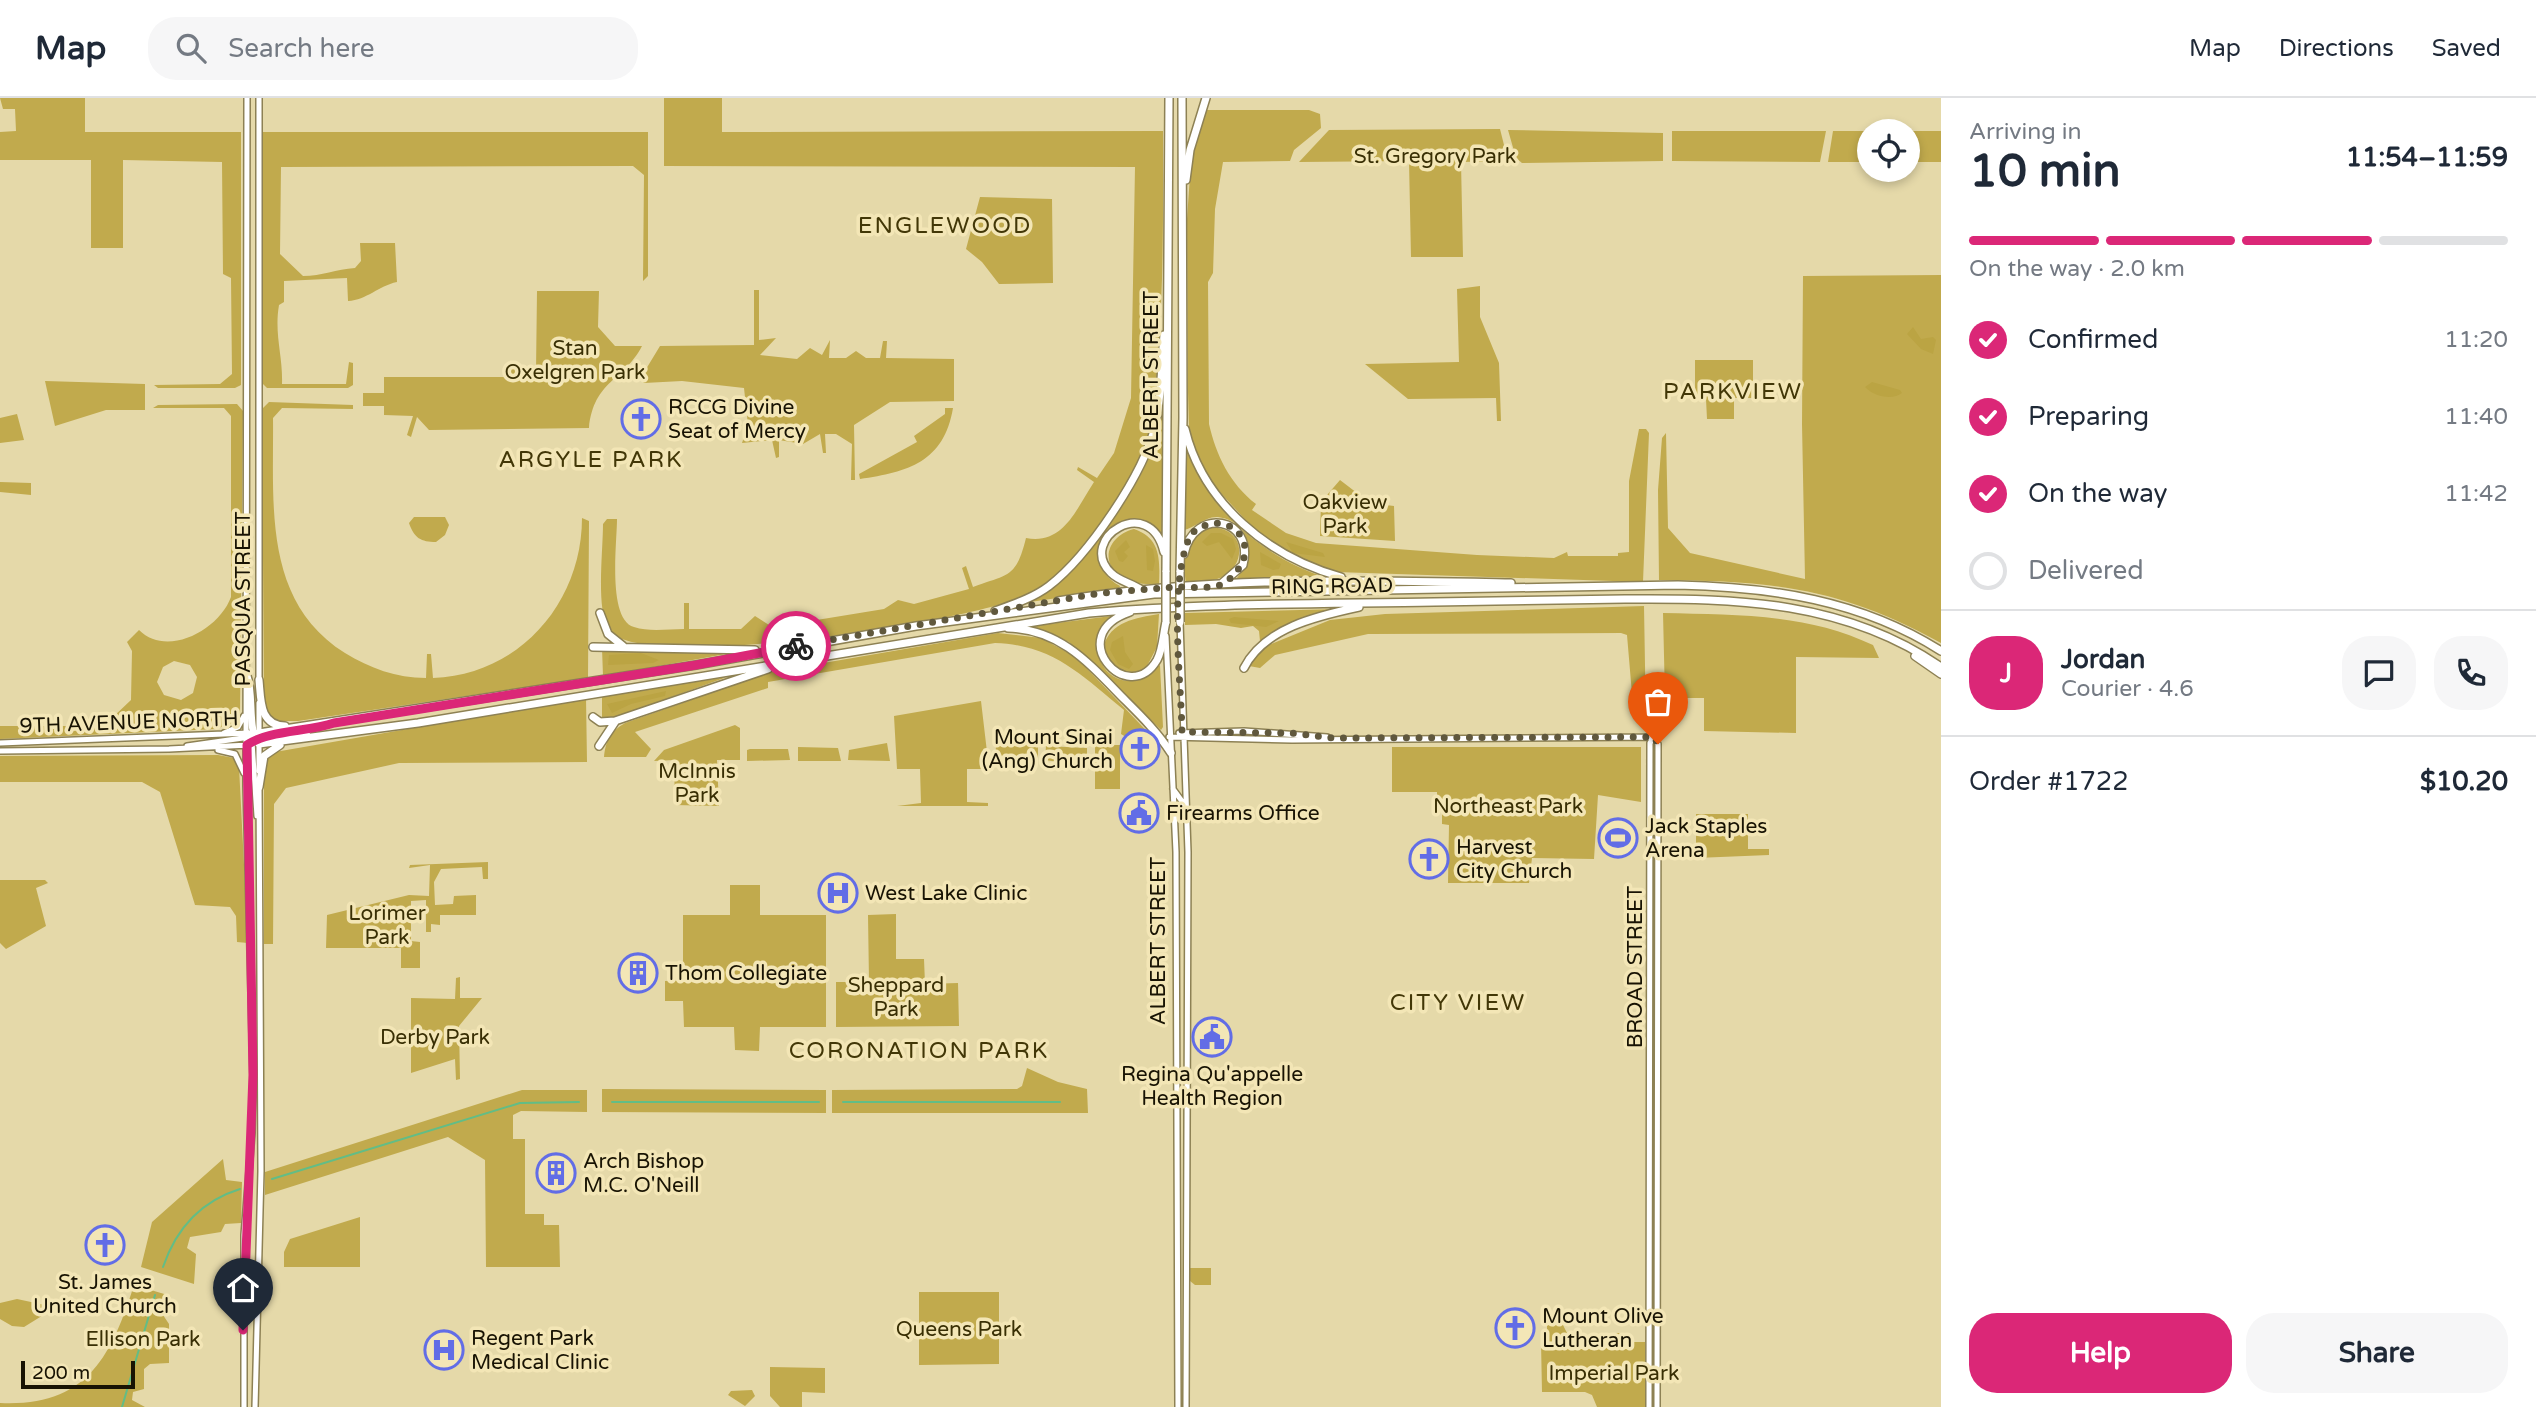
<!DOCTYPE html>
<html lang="en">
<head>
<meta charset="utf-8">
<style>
	body { margin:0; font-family:"Varela Round",sans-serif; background:#f6f6f7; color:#1f2937; height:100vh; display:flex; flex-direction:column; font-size:26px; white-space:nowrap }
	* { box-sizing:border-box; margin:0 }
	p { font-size:23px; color:#747a83 }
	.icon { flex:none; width:38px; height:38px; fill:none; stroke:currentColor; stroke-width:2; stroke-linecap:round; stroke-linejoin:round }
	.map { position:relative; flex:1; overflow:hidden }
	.sheet { display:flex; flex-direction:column; background:#fff; width:595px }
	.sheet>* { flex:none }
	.fabs { position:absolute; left:1857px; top:21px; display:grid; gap:14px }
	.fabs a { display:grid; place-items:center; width:63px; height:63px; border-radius:50%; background:#fff; box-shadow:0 4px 10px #0003; font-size:35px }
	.scale { position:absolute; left:21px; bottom:18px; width:114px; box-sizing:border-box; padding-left:7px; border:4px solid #181303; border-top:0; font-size:19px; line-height:24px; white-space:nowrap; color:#181303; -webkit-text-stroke:5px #f3e6b6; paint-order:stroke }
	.pin { position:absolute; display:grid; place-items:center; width:60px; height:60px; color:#fff; margin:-72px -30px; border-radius:50% 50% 50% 0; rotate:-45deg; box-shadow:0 0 7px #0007 }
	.pin .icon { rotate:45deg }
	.courier { position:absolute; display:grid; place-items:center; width:70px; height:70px; margin:-35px; border:5px solid #db2777; border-radius:50%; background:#fff; color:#222; box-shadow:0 2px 9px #0007 }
	.overview em { font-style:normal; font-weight:800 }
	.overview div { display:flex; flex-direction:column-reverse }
	.overview { display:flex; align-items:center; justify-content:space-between; height:119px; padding:0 28px }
	h1 { font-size:46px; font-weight:800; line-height:52px }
	.bar { display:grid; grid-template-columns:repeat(4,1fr); gap:10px 7px; align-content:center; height:84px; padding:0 28px }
	.bar i { height:9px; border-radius:5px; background:#e0e1e3 }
	.bar .on { background:#db2777 }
	.bar p { grid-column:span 4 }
	.line { display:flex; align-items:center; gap:18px; padding:0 28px; border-top:2px solid #e0e1e3 }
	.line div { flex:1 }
	.round { display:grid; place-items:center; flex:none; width:74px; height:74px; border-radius:28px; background:#f6f6f7 }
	ol { padding:0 28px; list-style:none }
	li { display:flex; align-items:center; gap:21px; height:77px }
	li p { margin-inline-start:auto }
	li .icon { padding:7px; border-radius:50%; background:#db2777; color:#fff; stroke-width:4 }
	li:last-child { color:#747a83 }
	li i { width:38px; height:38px; border:4px solid #e0e1e3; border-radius:50% }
	.primary-button { display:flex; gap:14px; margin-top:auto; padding:14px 28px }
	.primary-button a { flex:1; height:80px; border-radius:28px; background:#db2777; color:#fff; font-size:28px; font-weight:800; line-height:80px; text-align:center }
	.primary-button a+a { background:#f6f6f7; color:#1f2937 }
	header { display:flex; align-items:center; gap:42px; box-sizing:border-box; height:98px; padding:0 35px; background:#fff; border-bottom:2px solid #e0e1e3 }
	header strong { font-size:33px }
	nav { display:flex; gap:38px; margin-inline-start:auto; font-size:24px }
	.search { width:490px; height:63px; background:#f6f6f7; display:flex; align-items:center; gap:18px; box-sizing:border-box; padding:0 24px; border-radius:28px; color:#747a83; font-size:26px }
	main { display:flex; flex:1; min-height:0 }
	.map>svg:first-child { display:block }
</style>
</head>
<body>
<header>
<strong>Map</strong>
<div class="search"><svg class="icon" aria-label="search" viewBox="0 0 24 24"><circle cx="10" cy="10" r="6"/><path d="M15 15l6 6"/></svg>Search here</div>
<nav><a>Map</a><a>Directions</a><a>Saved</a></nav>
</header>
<main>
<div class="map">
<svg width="1941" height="1309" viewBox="0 0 1941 1309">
	<rect width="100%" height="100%" fill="#e5d9a9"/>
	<path fill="#c1aa4d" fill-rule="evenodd" d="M0,0H85V34H241V287L235,290H158L154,287L220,286L232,276L231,180L223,176L222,64L123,62V150H91V62H0V34L16,33L15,11H3Z
		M664,0H722V34L1163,33C1163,107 1164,182 1158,256C1156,292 1155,331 1139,365C1121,401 1068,475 1033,495C986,521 635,578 608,531C596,509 603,453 603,426L607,421H617C617,445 607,521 634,529C649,534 668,531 684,531V505H689V531H741L755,518L769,527L780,528L884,511L898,502L914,506L969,491L962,470L966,468L973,489C1009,476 1016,480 1026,440C1064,447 1076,411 1094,384L1077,372L1078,369L1097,380L1114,355L1131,300L1135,69L664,68Z
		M1205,12H1309L1320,16L1321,30L1294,52L1290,63L1223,64L1215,111L1213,175L1208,184L1209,326C1216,357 1230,386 1256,406L1252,412L1286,435L1316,445L1477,457L1554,460L1567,454L1568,458H1618V455L1629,454V383L1639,331H1646L1649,335L1643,484L1336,474L1306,466L1278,451L1252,429L1207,380L1195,352L1189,332L1188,294L1187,121L1191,63Z
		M1500,31L1508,63L1461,64L1463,159H1411L1409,63L1299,64L1329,32Z
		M1508,32L1663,35V63L1522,65L1516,60Z
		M1672,33H1826L1820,64L1672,63Z
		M1833,33H1888H1869V64H1828Z
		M1908,33H1941V64H1908Z
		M260,34H648V178L643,183L644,77L633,68L281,69L280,156L303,178C322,178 336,171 355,170L361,163L360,145H395L397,184C378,188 367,202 348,203L347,180L284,183V204L279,207C274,236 283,258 282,286H346L349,264L353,265V287L348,290H267L263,286Z
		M980,99L1052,101L1053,185L999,186L982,164L966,151Z
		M1941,177V545C1840,489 1773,483 1659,482L1658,392L1662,340L1666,335L1668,430L1690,455L1805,481L1802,326L1803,178Z
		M1480,188V219L1499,265L1501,323H1497L1496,300L1408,301L1365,266L1459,264L1457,191Z
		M754,192H759V242L776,240L760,257L797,261L810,250L822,257L830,242L829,260H846L856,253L866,260H880L883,243H887L886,260L954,261V303L890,304L854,327L855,382H851L852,346L836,336H825L826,355H823L820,336L803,346L779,342V359L776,360L772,342L742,345L748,327L744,290L682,283L644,285L640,281L660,248L754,247Z
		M537,193H599L598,229L615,248H642C624,283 594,282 589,330L429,332L417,319L411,339L407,337L413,318L384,317V308H363V295H384V279H509V263H514L516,278H527L536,273Z
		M1695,262H1753V300H1734V321H1707L1706,301L1695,300Z
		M45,283L145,286V312H106L55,328Z
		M269,304L353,307V311L282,310L273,320C274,405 262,503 345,555C370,570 396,580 426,580L427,556H431L433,580C520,577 582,504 582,420L589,423L588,580L298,623H273L266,616L264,606L262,311Z
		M237,306L243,313L240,614L237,623L216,631L0,641V628H81L84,622L112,620L131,602L132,553L127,544L139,532C167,560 219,532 231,499V318L224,310H153L158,307ZM174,563L190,567L197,579L193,595L181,602L164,597L157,584L163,569Z
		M945,310H953C944,364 908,374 860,381L859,376L917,344L914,338L945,316Z
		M1163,313V441C1150,430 1144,421 1123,423C1096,438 1091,473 1120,488L1119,491L1030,504C1079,473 1122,417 1147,364C1154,349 1154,325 1163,313Z
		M17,316L24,342L0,345V320Z
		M1185,349C1193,356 1199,379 1207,391C1235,433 1280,466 1328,480L1233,484C1256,463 1254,424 1218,419C1204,418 1194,431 1183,432Z
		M1340,382L1370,405L1394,408L1395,443L1320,438L1321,404Z
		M0,384L31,385V397L0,394Z
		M414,419H445L449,427L445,437L436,444C421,444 414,440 409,425Z
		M1211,428C1215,430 1222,430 1227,433C1246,443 1241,469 1224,478C1214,484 1198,484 1186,486C1182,459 1185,440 1211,428Z
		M1134,431C1161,440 1160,462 1159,487C1148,486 1137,486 1126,482C1098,468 1106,438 1134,431Z
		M1644,508L1646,627H1640V596H1632L1627,537L1621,535L1368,536L1275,557L1260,570L1249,568L1254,558L1266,548L1330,522L1385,516Z
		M1341,511L1313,518L1260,543L1259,533L1253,528L1241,530L1216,526L1185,527V515Z
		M1663,515C1736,517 1806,515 1873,547L1879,560L1796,559V635L1704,633V600H1665Z
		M1159,516L1157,549L1146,570L1131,576L1112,569L1103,550C1110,523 1136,520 1159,516Z
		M1119,517C1084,534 1096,590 1138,582C1148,580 1154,570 1160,567L1163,629L1161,632L1069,544L1026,529Z
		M998,535L1041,540L1076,559L1161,648H1126V639L1121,636L1124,612C1081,577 1053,547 995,545L768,584V590L635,634L651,651L646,659H604C606,642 610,634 625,625L771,574Z
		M602,550L726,556L603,578Z
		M727,579L616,619H602V598Z
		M586,600L587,664L399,665L286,690L274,706L273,846H264V674L269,658L275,654Z
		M981,603L989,671H967V704L988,705V708H897L921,705L920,671H897L894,618Z
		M735,627L740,630V662H717L719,708L675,707L674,662L654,663L664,652Z
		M1026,635L1038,648V662H995L996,648H1025Z
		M887,645L890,663L848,662L849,652Z
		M1095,647H1120V691H1095Z
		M1046,648L1087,650V668L1045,662Z
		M798,649L838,650L841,663H798Z
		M1392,649H1641V704L1598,697L1594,761L1532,760L1529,785H1448L1449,727L1442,726V714L1437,713V694H1392Z
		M750,651H788L790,662L747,663V652Z
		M218,657L234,660L239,669L248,845L237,844L236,818L230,809L195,807L160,694L142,684H0V658Z
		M1696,716H1748V751H1769V757L1696,760Z
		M1634,731V748H1602V732Z
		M488,764V781H483L482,769L441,771L434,784L435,807L453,806L454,798L476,797V817H440V827L431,826V834H426V802L411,803V843L420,844V870H401V850H326L327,817L409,797L429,798L430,767L409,770L410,767Z
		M0,782H45L48,785L36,790L46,828L6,851L0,845Z
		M730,787H760V817H826V929H760L759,953L735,952L734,929H684L683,903H665V883L683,882V817H730Z
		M896,816V861H924L925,886L958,885L959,928L836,929V884H869L868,817Z
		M460,879V900H482L459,928L460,981L456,982L455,961L411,975V900L455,901L456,880Z
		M1027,970L1058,984L1087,991L1088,1015H832V992L1017,991L1022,988Z
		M602,991L826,992V1015L602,1014Z
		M522,992H587V1014L521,1013L513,1017V1041H525V1116H544V1127H559L560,1169H486L485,1062L448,1039L265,1097V1074Z
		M223,1061L226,1082L242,1084L241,1125L225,1126L221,1134L190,1139L187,1150L196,1156L194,1186L141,1169L152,1124Z
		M360,1119V1169H284V1154L290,1141Z
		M1190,1170H1211V1187H1195L1190,1183Z
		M134,1187L171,1198L161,1214L169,1226V1265L150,1266L144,1271V1291L133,1294L132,1302L145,1309H0V1305C87,1309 111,1259 134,1187Z
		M919,1194H999V1266L919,1267Z
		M17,1201L45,1207V1216L24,1229L12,1228L0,1221V1205Z
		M1557,1223L1562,1225L1567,1235L1561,1244H1607L1615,1235H1622L1625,1244H1645V1309H1597L1592,1297L1585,1294H1542L1541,1244H1547V1227Z
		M770,1269L825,1270V1295L802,1294V1309H780L770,1298Z
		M752,1292L755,1298L745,1308L728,1297L731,1293Z"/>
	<path fill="#bba443" d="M1913,229L1921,241L1933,239L1936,242L1933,256L1921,251L1907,236Z
		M1872,284L1900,292L1902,295C1892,303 1873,298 1865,289Z
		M1211,435H1221L1233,441L1236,451L1232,461L1219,444L1207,448L1202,444Z
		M1126,442L1130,449L1124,454L1128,458L1123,464L1119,463L1115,453Z
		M1286,444L1323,455L1325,459L1293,455Z
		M1146,447L1153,451L1155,463L1153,473L1147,472Z
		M1260,454L1281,466L1279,471L1273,472L1261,467Z
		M1234,519L1279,523L1266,529L1231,525L1229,521Z
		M1123,538L1125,554L1133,566L1129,571L1118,566L1110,552L1112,544Z
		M641,555L659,562L653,565L608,567L609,557Z
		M666,593L665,598L631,606L612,615L607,606Z"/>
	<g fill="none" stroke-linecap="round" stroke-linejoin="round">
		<path stroke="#62bd86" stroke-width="2" d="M612,1004H819
			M843,1004H1060
			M272,1081L520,1005L579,1004
			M163,1169C176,1131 201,1103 240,1091
			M122,1309L155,1197"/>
		<g stroke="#8d8154" stroke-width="8">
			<path id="major" d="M259,0V585
				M1180,524L1188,754L1186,1309
				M1166,538L1176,754L1178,1309
				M224,635L238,629L244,618
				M1179,635L1244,633L1327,639
				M1169,639L1292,642L1654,639
				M1654,639L1658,646L1657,1309
				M252,644L257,718
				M0,645L249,635
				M187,648L250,639
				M218,652L235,656L244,675
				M0,653L169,651L249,647
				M259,673V605
				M1173,691L1184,706
				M244,1309V1137L252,1035L253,977L246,688L247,0
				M255,1309L261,1073L259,686
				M1649,1309L1650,645L1654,639"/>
		</g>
		<g stroke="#8d8154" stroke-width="10">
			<path id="highway" d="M1186,82L1190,52L1206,0
				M1185,331C1203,406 1269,459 1341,479
				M1184,456C1194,408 1255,419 1243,467L1221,486
				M1166,474L1169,0
				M1180,474L1183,320L1182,0
				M1140,491C1131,485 1119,483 1111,475C1076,441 1150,394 1164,454
				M1058,503C1207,478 1360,482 1511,485
				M995,513C1014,506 1033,500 1049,488C1088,458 1144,376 1155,328C1162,299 1161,267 1164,237
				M1130,514C1062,537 1128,611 1157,562C1163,551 1163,536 1166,524
				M600,515L608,536L623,548
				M1008,530C1059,531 1088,564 1121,598C1139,616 1157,633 1171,655
				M593,549L755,552
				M1915,558L1941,576
				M1244,570C1264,530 1317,518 1359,509
				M247,578C254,597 247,633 259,646L418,625L1089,515C1204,505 1319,506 1434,504C1498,503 1562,502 1625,501C1737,500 1846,503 1941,569
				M259,582C261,602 259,627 285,628
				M593,619L600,624L615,623L768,571
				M259,635L696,567L916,528L1154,496L1678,487C1771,489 1861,502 1941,553
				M247,647L259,640L307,633
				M599,648L615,624
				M259,689L264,658L280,647"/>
		</g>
		<use href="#major" stroke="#fff" stroke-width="5"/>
		<use href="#highway" stroke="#fff" stroke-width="7"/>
		<g stroke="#8d8154" stroke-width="10" stroke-linecap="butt">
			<path id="highway-bridge" d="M1180,474V524
				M1166,524V474"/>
		</g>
		<use href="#highway-bridge" stroke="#fff" stroke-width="7"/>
	</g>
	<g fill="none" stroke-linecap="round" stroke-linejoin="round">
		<path stroke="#60583d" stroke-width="7" stroke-dasharray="0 12.6" d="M796,548L1095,496C1122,493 1149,491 1176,489C1189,489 1207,491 1220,487C1226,485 1232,479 1236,474C1263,443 1224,407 1191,436C1168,483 1181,580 1182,634L1291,635L1333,640L1654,639L1658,646"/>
		<path stroke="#db2777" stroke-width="9" d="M243,1232L253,977L247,647C268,632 308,634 334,625L696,567L796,548"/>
	</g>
	<defs>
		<g id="church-ring" transform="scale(2.0125)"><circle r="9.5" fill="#f3e6b6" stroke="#626de6" stroke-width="1.5"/><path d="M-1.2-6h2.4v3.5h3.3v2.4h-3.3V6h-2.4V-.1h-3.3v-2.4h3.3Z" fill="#626de6"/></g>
		<g id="civic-ring" transform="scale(2.0125)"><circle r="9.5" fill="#f3e6b6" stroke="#626de6" stroke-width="1.5"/><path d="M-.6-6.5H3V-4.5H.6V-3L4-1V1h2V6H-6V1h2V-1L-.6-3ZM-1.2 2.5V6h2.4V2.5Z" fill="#626de6"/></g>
		<g id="stadium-ring" transform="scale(2.0125)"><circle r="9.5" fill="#f3e6b6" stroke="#626de6" stroke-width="1.5"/><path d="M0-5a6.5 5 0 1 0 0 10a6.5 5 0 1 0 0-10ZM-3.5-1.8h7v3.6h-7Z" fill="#626de6"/></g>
		<g id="hospital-ring" transform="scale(2.0125)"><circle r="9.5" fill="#f3e6b6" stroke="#626de6" stroke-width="1.5"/><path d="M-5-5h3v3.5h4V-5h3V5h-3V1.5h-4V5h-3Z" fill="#626de6"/></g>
		<g id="building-ring" transform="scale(2.0125)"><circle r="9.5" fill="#f3e6b6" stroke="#626de6" stroke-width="1.5"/><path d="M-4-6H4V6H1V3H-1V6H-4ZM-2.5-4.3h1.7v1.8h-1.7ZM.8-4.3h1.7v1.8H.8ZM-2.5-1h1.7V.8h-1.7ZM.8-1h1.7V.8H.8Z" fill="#626de6"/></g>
	</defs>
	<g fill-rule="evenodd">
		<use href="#church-ring" x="641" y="321"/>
		<use href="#church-ring" x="1140" y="651"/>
		<use href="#civic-ring" x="1139" y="715"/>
		<use href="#stadium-ring" x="1618" y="740"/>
		<use href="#church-ring" x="1429" y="761"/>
		<use href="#hospital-ring" x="838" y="795"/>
		<use href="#building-ring" x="638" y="875"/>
		<use href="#civic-ring" x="1212" y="939"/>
		<use href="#building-ring" x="556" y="1075"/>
		<use href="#church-ring" x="105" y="1147"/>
		<use href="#church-ring" x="1515" y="1230"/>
		<use href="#hospital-ring" x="444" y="1252"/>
	</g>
	<g text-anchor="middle" stroke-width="7" stroke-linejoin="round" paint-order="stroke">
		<g font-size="21" fill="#392f04" stroke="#f3e6b6">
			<text x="1435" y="65">St. Gregory Park</text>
			<text x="575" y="257">Stan<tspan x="575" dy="24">Oxelgren Park</tspan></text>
			<text x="1345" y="411">Oakview<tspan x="1345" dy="24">Park</tspan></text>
			<text x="697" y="680">McInnis<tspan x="697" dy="24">Park</tspan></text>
			<text x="1508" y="715">Northeast Park</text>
			<text x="387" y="822">Lorimer<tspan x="387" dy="24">Park</tspan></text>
			<text x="896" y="894">Sheppard<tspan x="896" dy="24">Park</tspan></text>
			<text x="435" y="946">Derby Park</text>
			<text x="959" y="1238">Queens Park</text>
			<text x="143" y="1248">Ellison Park</text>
			<text x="1614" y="1282">Imperial Park</text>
		</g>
		<g font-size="21" fill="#181303" stroke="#f3e6b6">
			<text transform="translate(1151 277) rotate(-90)" y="7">ALBERT STREET</text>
			<text transform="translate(1332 488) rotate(-1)" y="7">RING ROAD</text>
			<text transform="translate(243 501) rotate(-90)" y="7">PASQUA STREET</text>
			<text transform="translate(129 624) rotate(-2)" y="7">9TH AVENUE NORTH</text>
			<text transform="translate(1158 843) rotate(-90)" y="7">ALBERT STREET</text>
			<text transform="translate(1635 869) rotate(-90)" y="7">BROAD STREET</text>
		</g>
		<g font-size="21" fill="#181303" stroke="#f3e6b6" text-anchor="start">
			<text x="668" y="316">RCCG Divine<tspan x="668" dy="24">Seat of Mercy</tspan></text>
			<text x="1113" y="646" text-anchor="end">Mount Sinai<tspan x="1113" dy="24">(Ang) Church</tspan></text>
			<text x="1166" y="722">Firearms Office</text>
			<text x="1645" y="735">Jack Staples<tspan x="1645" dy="24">Arena</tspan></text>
			<text x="1456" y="756">Harvest<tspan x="1456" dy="24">City Church</tspan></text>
			<text x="865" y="802">West Lake Clinic</text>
			<text x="665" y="882">Thom Collegiate</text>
			<text x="1212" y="983" text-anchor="middle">Regina Qu'appelle<tspan x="1212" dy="24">Health Region</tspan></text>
			<text x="583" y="1070">Arch Bishop<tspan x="583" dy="24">M.C. O'Neill</tspan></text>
			<text x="105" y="1191" text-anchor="middle">St. James<tspan x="105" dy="24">United Church</tspan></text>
			<text x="1542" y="1225">Mount Olive<tspan x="1542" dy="24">Lutheran</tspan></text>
			<text x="471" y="1247">Regent Park<tspan x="471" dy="24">Medical Clinic</tspan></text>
		</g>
		<g font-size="23" letter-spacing="2" fill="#423707" stroke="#f3e6b6">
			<text x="945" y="135">ENGLEWOOD</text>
			<text x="1733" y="301">PARKVIEW</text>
			<text x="591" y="369">ARGYLE PARK</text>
			<text x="1458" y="912">CITY VIEW</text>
			<text x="919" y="960">CORONATION PARK</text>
		</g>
	</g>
</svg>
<div class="fabs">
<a><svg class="icon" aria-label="locate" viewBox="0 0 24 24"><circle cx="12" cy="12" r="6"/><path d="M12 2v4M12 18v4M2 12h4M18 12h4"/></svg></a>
</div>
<div class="scale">200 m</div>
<div class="pin" style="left:1658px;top:646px;background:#ea580c"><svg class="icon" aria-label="bag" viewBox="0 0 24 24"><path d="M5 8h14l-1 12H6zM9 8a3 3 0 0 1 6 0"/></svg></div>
<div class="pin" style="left:243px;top:1232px;background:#1f2937"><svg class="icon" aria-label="home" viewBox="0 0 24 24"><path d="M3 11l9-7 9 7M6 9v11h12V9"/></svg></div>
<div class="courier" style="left:796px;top:548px"><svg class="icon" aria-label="bike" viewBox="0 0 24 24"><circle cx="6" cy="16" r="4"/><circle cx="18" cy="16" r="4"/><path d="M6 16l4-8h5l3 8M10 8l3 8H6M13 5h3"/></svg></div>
</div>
<section class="sheet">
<div class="overview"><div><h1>10 min</h1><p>Arriving in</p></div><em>11:54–11:59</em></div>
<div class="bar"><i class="on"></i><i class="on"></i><i class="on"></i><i></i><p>On the way · 2.0 km</p></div>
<ol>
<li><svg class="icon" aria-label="check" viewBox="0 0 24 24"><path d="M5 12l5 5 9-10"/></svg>Confirmed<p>11:20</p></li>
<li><svg class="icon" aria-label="check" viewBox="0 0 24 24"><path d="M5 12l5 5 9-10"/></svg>Preparing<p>11:40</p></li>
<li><svg class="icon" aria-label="check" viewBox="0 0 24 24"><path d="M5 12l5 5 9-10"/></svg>On the way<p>11:42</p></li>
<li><i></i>Delivered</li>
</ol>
<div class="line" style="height:126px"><b class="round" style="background:#db2777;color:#fff">J</b><div><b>Jordan</b><p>Courier · 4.6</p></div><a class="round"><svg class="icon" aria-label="chat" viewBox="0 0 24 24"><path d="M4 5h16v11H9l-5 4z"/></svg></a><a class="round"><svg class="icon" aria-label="phone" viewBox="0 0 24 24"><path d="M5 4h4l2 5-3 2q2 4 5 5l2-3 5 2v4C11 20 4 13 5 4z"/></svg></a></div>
<div class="line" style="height:91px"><div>Order #1722</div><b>$10.20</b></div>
<div class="primary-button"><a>Help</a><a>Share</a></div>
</section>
</main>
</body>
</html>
